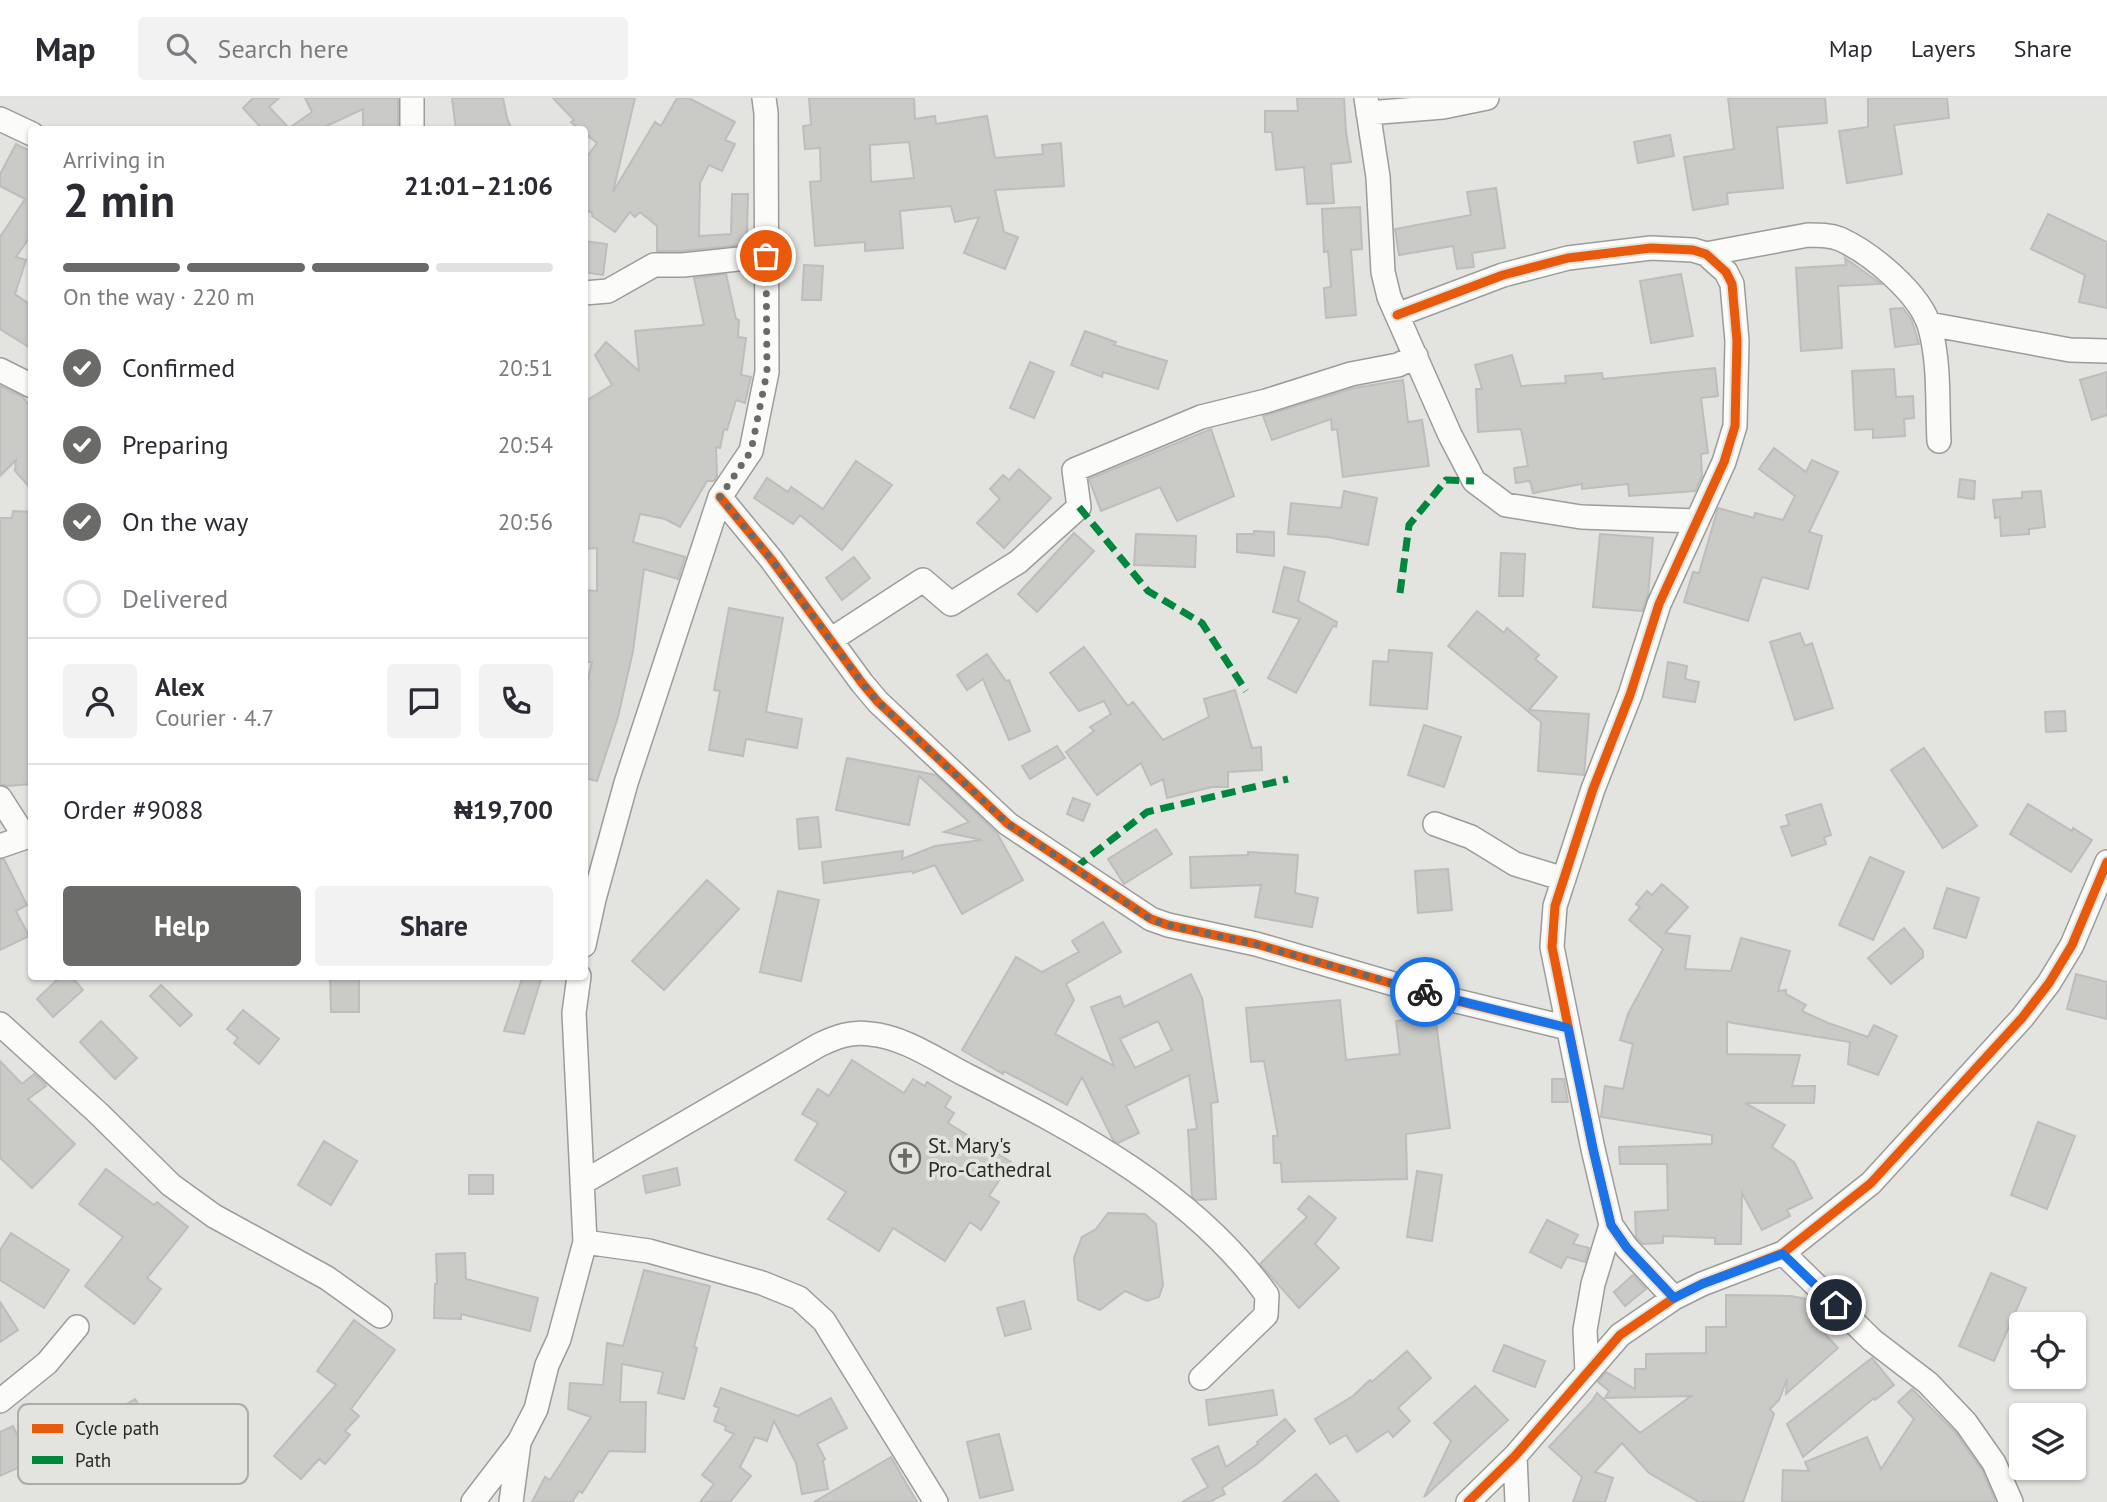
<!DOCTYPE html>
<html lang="en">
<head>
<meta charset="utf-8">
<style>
	body { margin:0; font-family:"PT Sans",sans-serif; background:#f2f2f3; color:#2b2b33; height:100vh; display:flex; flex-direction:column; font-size:26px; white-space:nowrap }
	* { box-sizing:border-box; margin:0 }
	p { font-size:23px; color:#7c7c81 }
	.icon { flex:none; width:38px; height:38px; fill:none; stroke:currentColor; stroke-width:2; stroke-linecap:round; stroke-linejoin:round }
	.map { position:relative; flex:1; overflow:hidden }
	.panel { position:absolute; left:28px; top:28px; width:560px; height:854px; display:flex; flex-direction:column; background:#fff; border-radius:7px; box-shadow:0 2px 5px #0004 }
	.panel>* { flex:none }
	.tools { position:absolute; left:2009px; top:1214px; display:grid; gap:14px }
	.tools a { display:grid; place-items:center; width:77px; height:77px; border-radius:7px; background:#fff; box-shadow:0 2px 5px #0004; font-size:35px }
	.pin { position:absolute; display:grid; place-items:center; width:60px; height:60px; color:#fff; margin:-30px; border:4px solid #fff; border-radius:50%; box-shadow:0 2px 7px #0007 }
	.courier { position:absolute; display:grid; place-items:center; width:70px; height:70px; margin:-35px; border:5px solid #1a73e8; border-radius:50%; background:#fff; color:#222; box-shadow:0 2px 9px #0007 }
	.overview em { font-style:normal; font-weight:700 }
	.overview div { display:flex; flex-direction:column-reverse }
	.overview { display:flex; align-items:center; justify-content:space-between; height:119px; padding:0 35px }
	h1 { font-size:46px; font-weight:700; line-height:52px }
	.bar { display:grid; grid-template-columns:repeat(4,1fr); gap:10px 7px; align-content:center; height:84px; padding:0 35px }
	.bar i { height:9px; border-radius:5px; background:#e1e1e2 }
	.bar .current { background:#6a6a68 }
	.bar p { grid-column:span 4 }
	.line { display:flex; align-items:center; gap:18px; padding:0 35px; border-top:2px solid #e1e1e2 }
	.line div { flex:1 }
	.round { display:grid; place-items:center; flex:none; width:74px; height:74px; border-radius:7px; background:#f2f2f3 }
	ol { padding:0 35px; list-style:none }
	li { display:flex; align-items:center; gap:21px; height:77px }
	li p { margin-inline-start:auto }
	li .icon { padding:7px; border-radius:50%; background:#6a6a68; color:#fff; stroke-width:4 }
	li:last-child { color:#7c7c81 }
	li i { width:38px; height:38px; border:4px solid #e1e1e2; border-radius:50% }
	.primary-button { display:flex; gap:14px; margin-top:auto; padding:14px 35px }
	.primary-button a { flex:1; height:80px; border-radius:7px; background:#6a6a68; color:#fff; font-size:28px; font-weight:700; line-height:80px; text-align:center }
	.primary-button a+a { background:#f2f2f3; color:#2b2b33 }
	header { display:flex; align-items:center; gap:42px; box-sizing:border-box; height:98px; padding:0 35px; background:#fff; border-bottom:2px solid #e1e1e2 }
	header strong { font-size:33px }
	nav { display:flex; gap:38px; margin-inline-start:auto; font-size:24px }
	.search { width:490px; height:63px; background:#f2f2f3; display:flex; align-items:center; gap:18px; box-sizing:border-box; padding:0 24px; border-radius:7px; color:#7c7c81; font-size:26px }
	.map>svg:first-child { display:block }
</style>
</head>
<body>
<header>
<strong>Map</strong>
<div class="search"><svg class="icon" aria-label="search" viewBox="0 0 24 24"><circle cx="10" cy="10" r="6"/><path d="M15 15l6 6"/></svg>Search here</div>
<nav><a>Map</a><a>Layers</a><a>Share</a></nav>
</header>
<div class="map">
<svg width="2107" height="1404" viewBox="0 0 2107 1404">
	<rect width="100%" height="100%" fill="#e3e3e0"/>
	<path fill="#cacac7" stroke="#bebdbb" stroke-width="2" fill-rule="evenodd" d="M253,0H279L269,9L289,30L312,14L305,0H398V32H363V11L318,32H263L243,10Z
		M452,0H503L507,20L512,32H456Z
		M553,0H635L613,94L655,24L661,28L677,0H689L735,24L725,42L735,46L722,73L709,67L700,85L699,138L731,136L732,96H748L747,135H750L751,146L682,153H657V128L640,114L635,119L630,114L615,134L592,118L593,116L584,110V63L597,45L584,35V32H580L571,24L574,22Z
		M809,0H914L915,21L935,18L936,26L987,18L995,60L1043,56L1042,47L1061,45L1064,88L995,92L1004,134L1018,139L1005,171L964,155L979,119L955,124L951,108L900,113L903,150L865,153V144L815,148L810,84L821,83L820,50L805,51L803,28L811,27ZM909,44L914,80L871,84L870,47Z
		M1297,0H1344L1346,34L1351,64L1331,66L1334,105L1307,106L1304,69L1276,72L1272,34H1265V13H1298Z
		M1728,0H1825L1827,25L1777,29L1783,90L1727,95L1728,106L1693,112L1684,59L1734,51Z
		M1868,0H1947L1949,20L1894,27L1902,76L1847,85L1839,33L1868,29Z
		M1670,37L1674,58L1638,65L1634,44Z
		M16,46L32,54V136L16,159L26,162L15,196L32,208V251L0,231V139L25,101L0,88V76Z
		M1496,90L1505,150L1472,155L1474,169L1457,171L1453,148L1399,157L1395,131L1471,117L1467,94Z
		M1360,109L1362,151L1351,152L1356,217L1326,220L1324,190L1331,189L1328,153L1324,154L1322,111Z
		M2048,116L2107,144V210L2079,204L2085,177L2031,151Z
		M584,143L607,146L603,177L584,174Z
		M1845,160L1881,186L1838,188L1842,250L1801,253L1796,170L1846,167Z
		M804,167L823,168L821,202H802Z
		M726,176L736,221L739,222L738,239L746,240L741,277L751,279L745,305L736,302L727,332L724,331L720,350L716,349L717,378L714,383H707L680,429L665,421L640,416L633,444L685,459L678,481L644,471L633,553L618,619L597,683L584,680V598L592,564H584V492L597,493V450L584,451V304L612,287L595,257L606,244L639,273L635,233L704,227L694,180Z
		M1681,176L1693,238L1651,245L1640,183Z
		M1903,210L1912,223L1919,246L1895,249L1890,211Z
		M1085,233L1116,244L1114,247L1167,263L1158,291L1103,274L1102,279L1071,267Z
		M1512,257L1521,288L1566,285L1565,278L1602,275L1603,281L1715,270L1718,298L1701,300L1708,355L1701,356L1702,378L1695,393L1629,398L1628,386L1582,391V386L1533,395L1530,383L1516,385L1514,370L1528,368L1521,331L1478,334L1476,291H1482L1475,267Z
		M1030,264L1054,274L1034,320L1010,310Z
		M1894,271L1896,299L1913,298L1914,320L1904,321L1905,338L1873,340V331L1855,332L1852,273Z
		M2107,274V317L2092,322L2080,282Z
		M1403,282L1408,324L1422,322L1429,368L1343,379L1337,331L1332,332L1331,321L1272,342L1263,318L1354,290Z
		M0,288L23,299L32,312V392L15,373L16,362L0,378Z
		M1211,331L1234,398L1177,423L1160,389L1101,413L1089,381Z
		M1774,350L1806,374L1812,362L1838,374L1809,434L1822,438L1808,491L1762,479L1748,523L1684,504L1693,474L1699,475L1718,410L1754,420L1755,415L1783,422L1795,398L1759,371Z
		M856,363L892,387L842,452L800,417L793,426L754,400L767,380L788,394L791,389L823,411Z
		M1019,371L1051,400L1004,450L977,425L1000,401L990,391L1003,377L1009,382Z
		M1960,381L1975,383L1974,401L1958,399Z
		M1344,393L1377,400L1368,447L1327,439L1288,436L1291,405L1341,410Z
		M2041,393L2045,429L2029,431V436L2001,438L2000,419L1995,420L1993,402L2022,400V394Z
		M13,413L32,414V686L7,688L0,686V420H12Z
		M1254,433L1274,434V458L1237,454V436H1254Z
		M1074,435L1094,453L1037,514L1018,496Z
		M1136,436L1196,438L1195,469L1134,467Z
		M1600,436L1653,440L1648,497L1642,513L1593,509Z
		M1501,455L1525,456L1523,498H1499Z
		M854,459L870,480L842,502L826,480Z
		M1284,469L1305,474L1298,503L1337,524L1336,529L1333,528L1296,595L1268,580L1300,521L1273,514Z
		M729,510L783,520L766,614L802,621L797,650L746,641L743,658L709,652L720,593L714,592Z
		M1477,513L1504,535L1507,530L1539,557L1535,561L1557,579L1529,612L1589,616L1584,677L1538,673L1541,624L1448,548Z
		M1800,535L1805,548L1812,545L1833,610L1795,622L1770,544Z
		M1084,549L1128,608L1133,604L1163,642L1209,619L1204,601L1235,592L1252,650L1261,649L1262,672L1228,674V689H1212L1167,700L1163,681L1151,687L1141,665L1097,697L1066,654L1094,633L1090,629L1111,616L1104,603L1079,613L1050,575Z
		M1389,552L1432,555L1427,611L1370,607L1373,563L1388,564Z
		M987,556L1006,583L1009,582L1030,633L1009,642L983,581L967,592L957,577Z
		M1668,564L1687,568L1685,581L1699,584L1695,604L1663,599Z
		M2065,613L2066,633L2046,634L2045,614Z
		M1424,627L1461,639L1444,689L1408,677Z
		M1057,648L1065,660L1030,681L1022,668Z
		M1924,650L1977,728L1943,750L1891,672Z
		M847,660L936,677L997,735L1023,782L962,816L935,767L913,775L912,773L824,785L822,764L903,753L902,761L935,748L982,742L944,734L969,724L919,678L909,727L836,712Z
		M1073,700L1090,706L1083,723L1067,716Z
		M1821,706L1831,737L1824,739L1826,746L1792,758L1781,729L1789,727L1786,717Z
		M2028,706L2072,733L2073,730L2092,742L2071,774L2010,736Z
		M818,719L821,749L799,751L797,721Z
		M1156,731L1172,756L1124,786L1108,761Z
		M1248,754L1298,757L1295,795L1318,800L1312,829L1255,819L1261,787L1191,790L1190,759L1248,757Z
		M1870,759L1904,774L1873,842L1839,827Z
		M4,761L27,807L16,813L29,838L0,852V762Z
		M1448,771L1452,812L1418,815L1415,773Z
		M707,782L739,811L664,892L632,863Z
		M1662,786L1688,809L1665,835L1690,838L1685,871L1731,873L1741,840L1790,853L1778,893L1786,892V896L1806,907L1802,913L1828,925L1868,939L1874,927L1897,938L1878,977L1848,966L1850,944L1727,924V956L1800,957L1792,988H1815L1814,1005H1745L1785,1027L1772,1049L1794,1064L1812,1100L1787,1112L1790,1118L1762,1132L1742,1095L1741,1146H1715V1140L1663,1138V1145L1643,1146L1636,1139L1635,1114L1668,1112L1667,1066H1620L1619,1049L1712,1046V1037L1601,1019L1605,988L1623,991L1633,946L1620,942L1628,916L1663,851L1629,822L1640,809L1636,806L1647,793L1652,797Z
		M1947,790L1979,800L1966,840L1934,830Z
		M778,793L819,802L801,883L760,874Z
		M1103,824L1121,854L1066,886L1074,902L1055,936L1114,968L1091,909L1120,898L1124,909L1191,876L1202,900L1218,1004L1211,1005L1216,1101L1196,1102L1192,1099L1188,1032L1197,1031L1189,977L1126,1008L1139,1035L1118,1045L1113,1042L1082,979L1067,1007L1004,973L1003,976L962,952L1016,859L1042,874L1079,854L1072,843ZM1158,923L1172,952L1135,970L1120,941Z
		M1904,830L1923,853V859L1891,886L1868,860Z
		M2076,876L2107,884V921L2067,911Z
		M61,878H71L83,892L53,919L37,901Z
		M330,878H359V914H331Z
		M523,878H542L524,936L504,933Z
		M161,887L192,917L180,928L150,898Z
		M1340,902L1346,962L1400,956L1396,923L1435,917L1450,1030L1406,1036L1407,1081L1282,1084L1281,1065H1274L1273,1038H1278L1264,963L1251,964L1246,910Z
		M243,912L279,941L259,966L234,945L238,940L227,931Z
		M101,923L137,960L115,981L80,944Z
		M852,962L904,995L913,981L925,988L927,984L951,999L945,1009L954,1015L948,1025L1011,1064L989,1098L999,1104L981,1132L970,1124L945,1163L893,1130L879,1153L828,1121L846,1094L795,1062L818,1025L802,1016L818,991L829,998Z
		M0,963L22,986L34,976L45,986L46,988L28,1001L75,1046L32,1090L0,1060Z
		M1552,981H1564L1568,1004H1552Z
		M2038,1024L2075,1038L2047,1111L2011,1097Z
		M324,1043L357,1063L331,1107L298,1087Z
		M677,1070L680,1087L646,1095L643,1078Z
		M106,1071L154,1107L157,1104L188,1129L147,1180L161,1191L134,1226L85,1188L123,1139L79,1106Z
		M1417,1073L1442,1077L1432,1143L1407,1139Z
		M469,1077H493V1096H469Z
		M1309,1098L1336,1120L1315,1146L1339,1170L1299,1210L1260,1166L1307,1119L1298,1111Z
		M1108,1115L1145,1116L1156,1126L1163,1187L1159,1199L1147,1203L1125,1193L1100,1212L1078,1202L1074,1160L1082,1139L1096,1131Z
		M1547,1122L1578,1137L1573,1146L1589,1150L1585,1164L1567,1159L1561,1170L1530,1154Z
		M11,1135L69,1172L44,1210L0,1182V1152Z
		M465,1155L466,1181L538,1200L530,1233L461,1216V1221L434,1220L435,1186H437L436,1156Z
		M644,1172L710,1188L694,1249L697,1250L684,1301L658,1295L663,1274L622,1266L620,1304H646L645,1354L609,1353L582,1395L579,1393L572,1404H532L545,1379L550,1382L591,1319L568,1311L570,1285L603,1287L607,1245L623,1248Z
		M1991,1175L2026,1190L1994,1263L1959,1248Z
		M1633,1177L1646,1191L1625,1208L1614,1194Z
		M1726,1197L1791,1198L1811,1202L1816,1207L1813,1223L1838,1250L1786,1296L1787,1281L1779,1302L1770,1311L1774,1316L1743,1404H1699L1649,1375L1622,1345L1595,1374L1613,1380L1605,1404H1573L1582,1379L1549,1349L1592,1303L1597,1295L1640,1335L1691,1298L1605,1300L1609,1293L1598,1284L1606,1274L1635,1291V1271H1646V1256L1706,1255V1229H1726Z
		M1024,1203L1031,1231L1005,1238L997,1210Z
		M0,1204L18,1232L0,1244Z
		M354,1222L395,1252L351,1311L359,1318L345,1333L350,1337L325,1366L319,1361L301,1381L274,1358L336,1287L317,1273Z
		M1504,1247L1545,1263L1535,1289L1493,1273Z
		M1407,1253L1431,1280L1398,1310L1410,1323L1393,1339L1388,1333L1357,1354L1346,1337L1330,1346L1315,1321L1353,1298L1370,1282L1372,1284Z
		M1872,1260L1894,1287L1875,1302L1874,1300L1803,1359L1787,1326Z
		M1475,1288L1508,1322L1424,1399L1451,1343L1434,1325Z
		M721,1290L798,1318L831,1300L847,1330L817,1346L825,1361L823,1363L828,1391L802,1396L796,1365L774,1323L767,1343L755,1339L740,1369L751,1378L730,1404H700L714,1386L702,1377L734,1336L725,1332L726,1328L714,1323L719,1310L714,1308Z
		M1912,1291L1955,1334L1982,1372L1996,1404H1782L1783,1372L1809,1373L1805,1364L1867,1339L1881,1371L1914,1321L1898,1304Z
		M1273,1292L1277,1317L1209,1327L1206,1302Z
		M135,1301L162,1345L132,1363L105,1319Z
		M1285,1321L1295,1333L1257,1366L1222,1390L1225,1396L1209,1404H1182L1208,1389L1192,1361L1218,1348L1226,1369L1258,1346L1257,1344Z
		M13,1328L30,1364L0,1378V1334Z
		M999,1336L1013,1392L980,1400L967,1344Z
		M891,1359L917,1404H814Z
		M1316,1376L1339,1404H1283Z"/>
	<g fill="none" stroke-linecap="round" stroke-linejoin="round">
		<g stroke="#9c9c9a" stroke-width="26">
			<path id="minor" d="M1366,0L1378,79L1383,174L1389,199L1450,337L1474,383L1506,407L1581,419L1697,423
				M1368,15L1443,9L1487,0
				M0,21L32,36
				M412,32V0
				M1706,156L1808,137C1819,137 1830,137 1840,141C1871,155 1921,196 1930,230C1940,266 1937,306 1939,343
				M584,195L608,193L654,167H683L766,158
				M1397,217L1503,177L1568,160L1651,150L1693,152L1706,156L1726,174L1732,186L1737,243L1735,328L1724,364L1659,506L1630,597L1593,691L1555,808L1552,849L1593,1051L1611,1127L1627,1150L1674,1200
				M1929,226L2070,252L2107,253
				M0,272L32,288
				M720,399L771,461L862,585L878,604L1008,726L1151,821L1168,827L1256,846L1428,896L1568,930
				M832,541L923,482L951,506L1018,464L1079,409L1074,372L1201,319L1266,303L1351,276L1398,267L1416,258
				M0,700L25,739
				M1435,726L1471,739L1515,766L1564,781
				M0,748L32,737
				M584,847L594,801L626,685L720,399L751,353L767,274L766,15L764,0
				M0,926L98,1015L171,1087L214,1118L327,1180L380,1218
				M582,1085L819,947C836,939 851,933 870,936C905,939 938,963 968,978C1078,1034 1193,1094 1267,1197L1266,1217L1201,1280
				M585,1144L649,1153L762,1185L799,1200L824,1223L936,1404
				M1783,1155L1872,1242L1928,1285L1966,1325L1994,1365L2011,1404
				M1587,1275L1585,1232L1593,1186L1611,1127
				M0,1303L47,1265L77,1229
				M1515,1358L1517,1404
				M473,1404L519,1344L536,1311L547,1267L559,1241L585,1144L574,915L579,878
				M511,1404L519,1345
				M1468,1404L1515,1358L1620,1237L1674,1200L1702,1186L1783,1155L1871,1085L2022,920L2049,885L2072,847L2107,764"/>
		</g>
		<use href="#minor" stroke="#fbfbfa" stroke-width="23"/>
		<path stroke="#00873e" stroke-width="7" stroke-dasharray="14 7" stroke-linecap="butt" d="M1079,409L1148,493L1202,525L1246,593
			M1400,495L1409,427L1446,382L1474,383
			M1075,770L1147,714L1288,681"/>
		<g stroke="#e4e4df" stroke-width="13">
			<path id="cycleway" d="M1397,217L1503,177L1568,160L1651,150L1693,152L1706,156L1726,174L1732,186L1737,243L1735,328L1724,364L1659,506L1630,597L1593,691L1555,808L1552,849L1593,1051L1611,1127L1627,1150L1674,1200
				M720,399L771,461L862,585L878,604L1008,726L1151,821L1168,827L1256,846L1428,896L1568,930
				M1468,1404L1515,1358L1620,1237L1674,1200L1702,1186L1783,1155L1871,1085L2022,920L2049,885L2072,847L2107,764"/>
		</g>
		<use href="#cycleway" stroke="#e8590c" stroke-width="9"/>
	</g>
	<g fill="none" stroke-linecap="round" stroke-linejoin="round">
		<path stroke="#6a6a68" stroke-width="7" stroke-dasharray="0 12.6" d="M766,158L767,274L751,353L720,399L771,461L862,585L878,604L1008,726L1150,821L1168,827L1255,846L1425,894"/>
		<path stroke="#1a73e8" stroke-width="9" d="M1425,894L1568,930L1593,1051L1611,1127L1627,1150L1674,1200L1702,1186L1783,1156L1836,1207"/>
	</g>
	<defs>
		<g id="church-ring" transform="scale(1.575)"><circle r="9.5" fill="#e4e4df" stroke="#6a6a68" stroke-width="1.5"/><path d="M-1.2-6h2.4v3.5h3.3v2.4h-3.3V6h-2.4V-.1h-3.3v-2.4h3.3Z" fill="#6a6a68"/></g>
	</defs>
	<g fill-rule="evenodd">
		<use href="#church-ring" x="905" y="1060"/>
	</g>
	<g text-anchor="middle" stroke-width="7" stroke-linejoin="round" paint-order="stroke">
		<g font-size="21" fill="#292927" stroke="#e4e4df" text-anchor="start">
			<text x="928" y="1055">St. Mary's<tspan x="928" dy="24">Pro-Cathedral</tspan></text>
		</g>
	</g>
	<rect x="18" y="1306" width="230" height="80" rx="10" fill="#e4e4df" stroke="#acaca8" stroke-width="2"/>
	<rect x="32" y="1326" width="31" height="9" fill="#e8590c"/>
	<rect x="32" y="1358" width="31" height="8" fill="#00873e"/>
	<g font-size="19" fill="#292927">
		<text x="75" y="1337">Cycle path</text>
		<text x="75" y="1369">Path</text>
	</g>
</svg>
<div class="tools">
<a><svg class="icon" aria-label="locate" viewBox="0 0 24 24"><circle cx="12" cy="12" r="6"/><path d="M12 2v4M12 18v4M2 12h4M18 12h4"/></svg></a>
<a><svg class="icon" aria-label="layers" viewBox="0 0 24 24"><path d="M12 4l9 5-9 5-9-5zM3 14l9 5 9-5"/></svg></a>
</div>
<div class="pin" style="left:766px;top:158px;background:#ea580c"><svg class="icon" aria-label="bag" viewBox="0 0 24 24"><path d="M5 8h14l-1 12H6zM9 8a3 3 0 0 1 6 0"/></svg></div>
<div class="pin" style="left:1836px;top:1207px;background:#1f2937"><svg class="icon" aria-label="home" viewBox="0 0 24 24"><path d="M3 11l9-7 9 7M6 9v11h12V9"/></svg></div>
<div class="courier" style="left:1425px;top:894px"><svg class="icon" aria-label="bike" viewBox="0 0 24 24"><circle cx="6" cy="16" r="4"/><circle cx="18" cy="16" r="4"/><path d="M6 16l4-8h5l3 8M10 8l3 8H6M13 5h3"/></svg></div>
<section class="panel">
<div class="overview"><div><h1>2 min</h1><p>Arriving in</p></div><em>21:01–21:06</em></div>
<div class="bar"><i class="current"></i><i class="current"></i><i class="current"></i><i></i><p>On the way · 220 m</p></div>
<ol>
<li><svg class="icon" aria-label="check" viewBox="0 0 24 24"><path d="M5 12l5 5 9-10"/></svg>Confirmed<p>20:51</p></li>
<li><svg class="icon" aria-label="check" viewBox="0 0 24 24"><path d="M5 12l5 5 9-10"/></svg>Preparing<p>20:54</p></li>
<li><svg class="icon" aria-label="check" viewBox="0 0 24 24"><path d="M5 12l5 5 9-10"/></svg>On the way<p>20:56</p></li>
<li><i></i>Delivered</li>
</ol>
<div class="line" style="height:126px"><a class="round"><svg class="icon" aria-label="person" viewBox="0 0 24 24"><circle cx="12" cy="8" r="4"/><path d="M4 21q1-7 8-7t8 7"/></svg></a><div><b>Alex</b><p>Courier · 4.7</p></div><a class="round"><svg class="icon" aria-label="chat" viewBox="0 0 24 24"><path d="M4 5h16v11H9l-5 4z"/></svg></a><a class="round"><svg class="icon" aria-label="phone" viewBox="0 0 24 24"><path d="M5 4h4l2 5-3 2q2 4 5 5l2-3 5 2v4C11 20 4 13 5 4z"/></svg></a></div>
<div class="line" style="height:91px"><div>Order #9088</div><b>₦19,700</b></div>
<div class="primary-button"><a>Help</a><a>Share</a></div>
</section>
</div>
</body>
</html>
